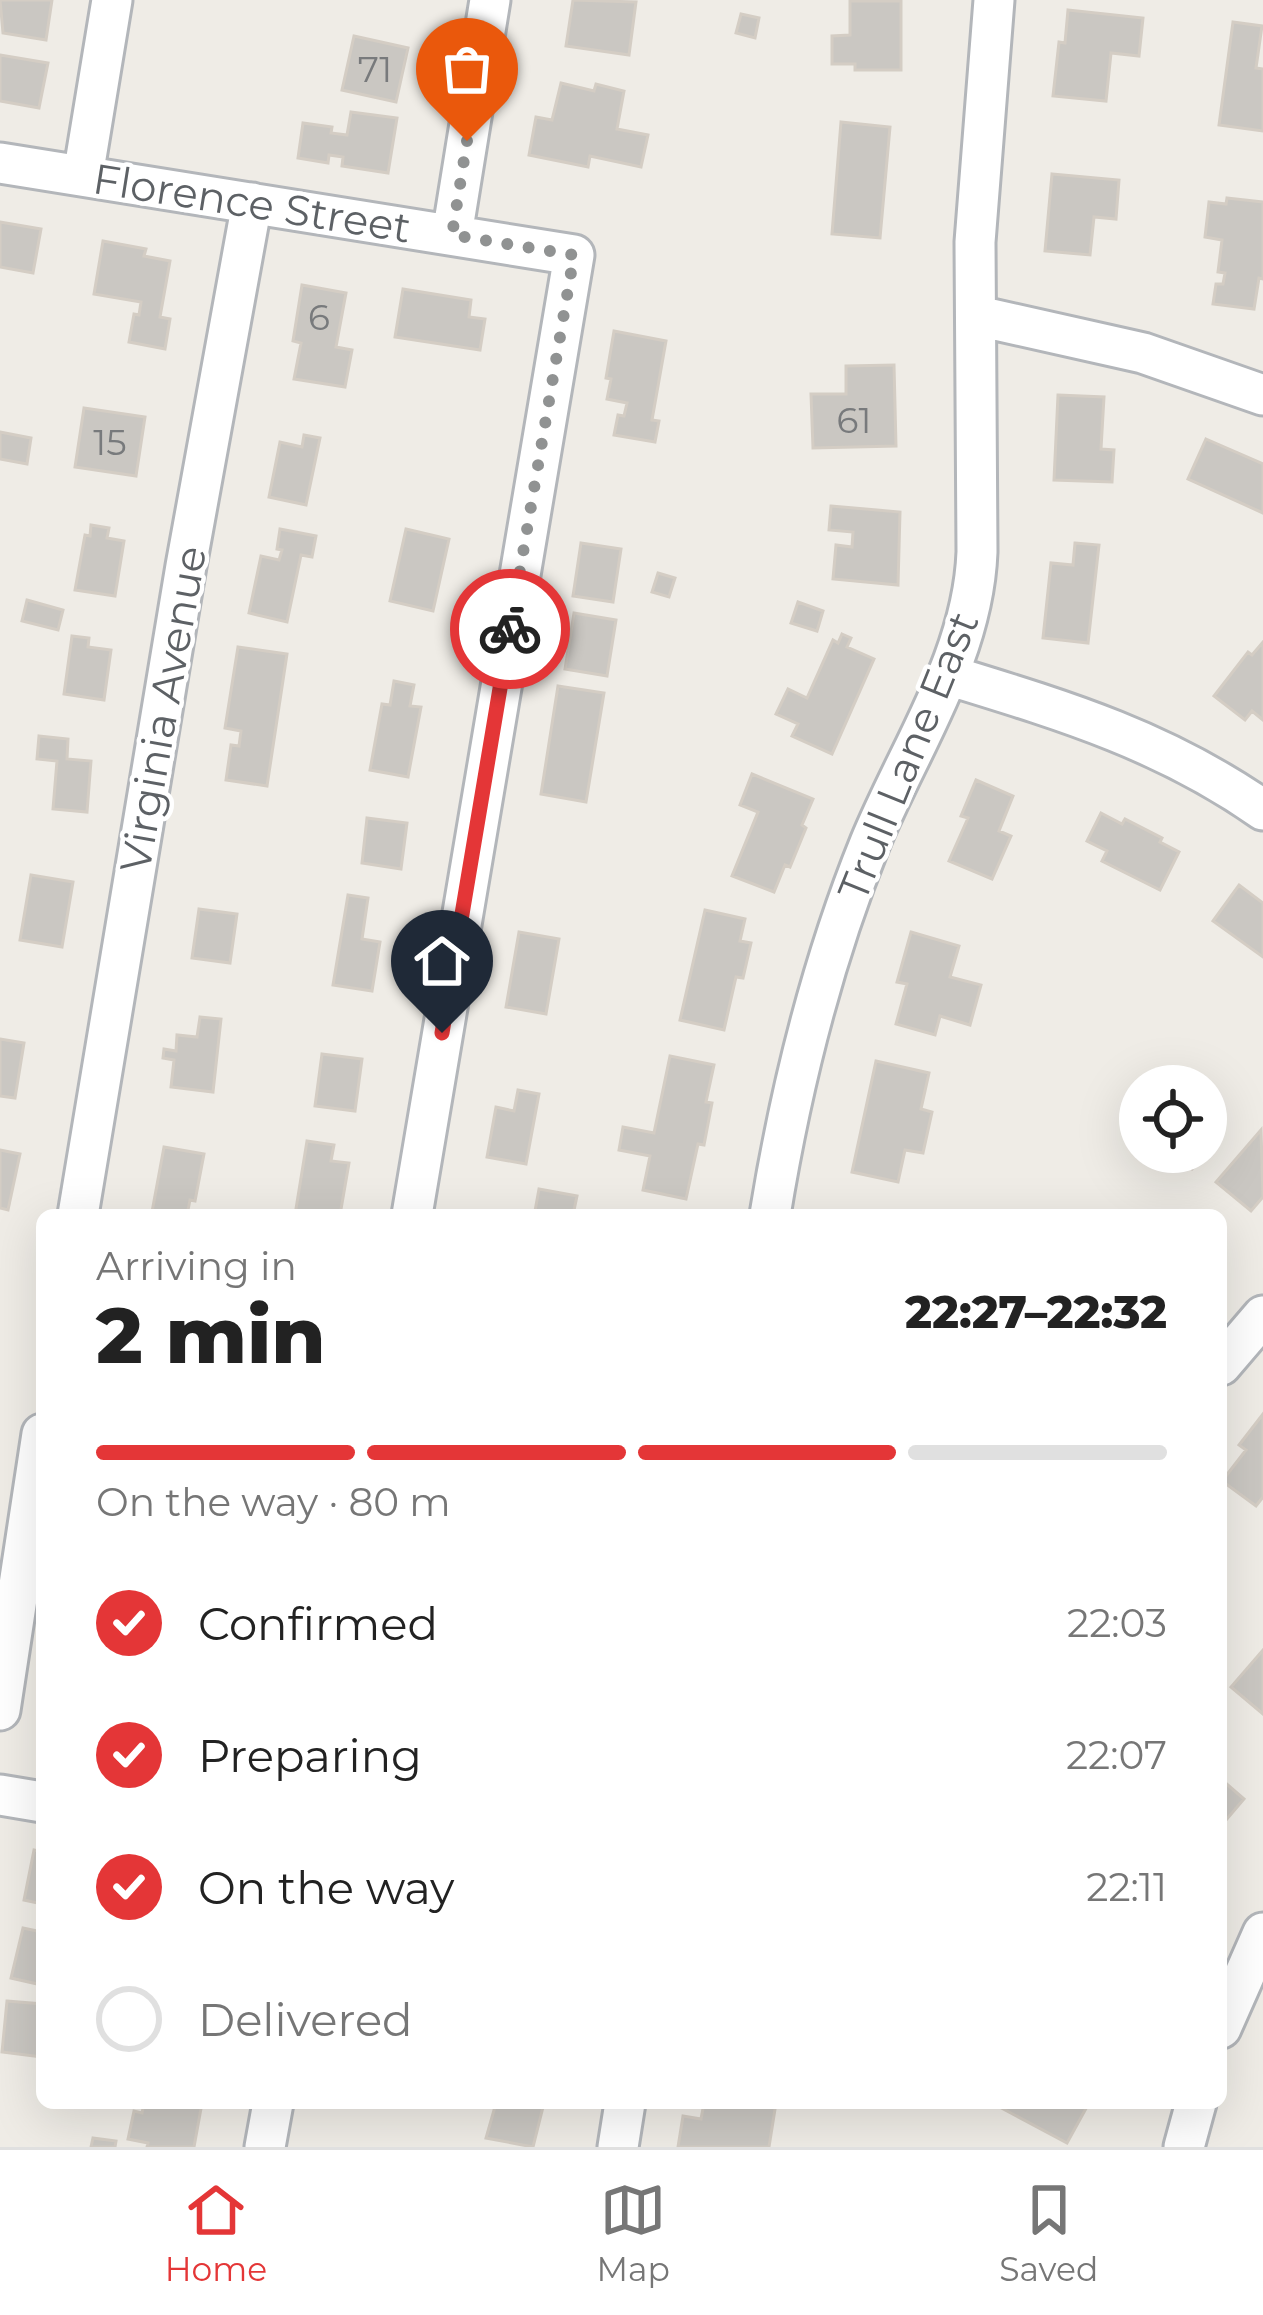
<!DOCTYPE html>
<html lang="en">
<head>
<meta charset="utf-8">
<style>
	body { margin:0; font-family:Montserrat,sans-serif; background:#f6f6f6; color:#222; height:100vh; display:flex; flex-direction:column; font-size:45px; white-space:nowrap }
	* { box-sizing:border-box; margin:0 }
	p { font-size:39px; color:#767676 }
	.icon { flex:none; width:66px; height:66px; fill:none; stroke:currentColor; stroke-width:2; stroke-linecap:round; stroke-linejoin:round }
	.map { position:relative; flex:1; overflow:hidden }
	.drawer { position:absolute; left:36px; top:1209px; width:1191px; height:900px; display:flex; flex-direction:column; background:#fff; border-radius:18px; box-shadow:0 12px 48px #0002 }
	.drawer>* { flex:none }
	.tools { position:absolute; left:1119px; top:1065px; display:grid; gap:24px }
	.tools a { display:grid; place-items:center; width:108px; height:108px; border-radius:50%; background:#fff; box-shadow:0 12px 48px #0002; font-size:60px }
	.pin { position:absolute; display:grid; place-items:center; width:102px; height:102px; color:#fff; margin:-123px -51px; border-radius:50% 50% 50% 0; rotate:-45deg; box-shadow:0 0 12px #0007 }
	.pin .icon { rotate:45deg }
	.courier { position:absolute; display:grid; place-items:center; width:120px; height:120px; margin:-60px; border:9px solid #e43637; border-radius:50%; background:#fff; color:#222; box-shadow:0 3px 15px #0007 }
	.summary em { font-style:normal; font-weight:800 }
	.summary div { display:flex; flex-direction:column-reverse }
	.summary { display:flex; align-items:center; justify-content:space-between; height:204px; padding:0 60px }
	h1 { font-size:78px; font-weight:800; line-height:90px }
	.bar { display:grid; grid-template-columns:repeat(4,1fr); gap:18px 12px; align-content:center; height:144px; padding:0 60px }
	.bar i { height:15px; border-radius:9px; background:#e0e0e0 }
	.bar .selected { background:#e43637 }
	.bar p { grid-column:span 4 }
	ol { padding:0 60px; list-style:none }
	li { display:flex; align-items:center; gap:36px; height:132px }
	li p { margin-inline-start:auto }
	li .icon { padding:12px; border-radius:50%; background:#e43637; color:#fff; stroke-width:4 }
	li:last-child { color:#767676 }
	li i { width:66px; height:66px; border:6px solid #e0e0e0; border-radius:50% }
	.dock { display:flex; justify-content:space-around; align-items:center; height:168px; border-top:3px solid #e0e0e0; background:#fff; font-size:33px; color:#767676 }
	.dock a { display:grid; justify-items:center; gap:6px }
	.dock .selected { color:#e43637 }
	.map>svg:first-child { display:block }
</style>
</head>
<body>
<div class="map">
<svg width="1263" height="2147" viewBox="0 0 1263 2147">
	<rect width="100%" height="100%" fill="#efece6"/>
	<path fill="#cac7c2" stroke="#d4cdc4" stroke-width="3" d="M0,0H52L46,40L3,33Z
		M573,0L636,2L629,55L566,46Z
		M850,1H901V70H855V64H832V36L850,35Z
		M1068,10L1143,18L1139,56L1111,53L1106,101L1053,96L1059,42L1065,43Z
		M741,14L759,18L755,38L736,33Z
		M1233,22L1262,26L1256,68L1263,69V131L1219,125Z
		M354,36L408,48L396,102L342,90Z
		M0,55L48,63L39,108L0,101Z
		M561,83L594,91L596,84L624,91L617,129L648,135L641,167L590,156L588,167L529,155L536,117L552,120Z
		M351,112L397,118L388,173L342,166L343,157L329,155L328,163L298,158L303,123L332,127L331,133L347,135Z
		M841,122L890,127L880,238L832,234Z
		M1052,174L1119,180L1116,219L1094,217L1090,255L1045,251Z
		M1227,198L1263,202V279L1259,278L1254,309L1213,304L1216,284H1223L1225,273L1218,272L1222,240L1205,237L1209,202L1226,204Z
		M0,222L41,229L33,273L0,267Z
		M103,241L146,249L144,256L170,261L160,317L170,319L165,349L129,342L134,314L139,315L141,302L94,294Z
		M302,285L346,293L336,347L352,350L345,387L294,379L301,343L293,341Z
		M403,289L471,300L469,317L485,319L480,350L395,337Z
		M614,331L666,341L652,420L659,421L655,442L614,435L618,415L624,416L627,403L607,399L611,379L606,378Z
		M894,365L896,446L813,448L811,394H846V366Z
		M1058,395L1104,397L1101,449L1114,450L1112,482L1054,480Z
		M84,408L145,417L136,476L75,467Z
		M0,432L31,438L27,464L0,459Z
		M304,435L320,438L306,505L269,497L280,442L302,447Z
		M1206,439L1263,464V513L1188,479Z
		M831,506L900,512L898,585L833,579L836,545L852,547L853,532L829,530Z
		M91,525L109,528L107,538L124,541L115,596L75,590L85,535L90,536Z
		M280,529L316,536L312,557L301,555L287,622L249,613L261,556L279,560L282,550L277,549Z
		M406,529L449,539L433,611L390,601Z
		M581,543L621,549L613,602L573,596Z
		M1075,543L1099,545L1088,643L1043,638L1051,563L1073,565Z
		M658,573L675,578L669,597L652,592Z
		M27,600L63,610L58,630L22,621Z
		M798,602L823,611L817,631L791,623Z
		M574,613L616,620L607,676L565,669Z
		M842,634L851,638L847,647L874,659L832,754L792,736L798,724L776,714L788,689L807,698L833,640L838,643Z
		M72,636L89,638L88,647L111,650L104,700L64,694Z
		M1263,642V720L1252,711L1245,720L1214,696L1248,652L1252,655Z
		M238,647L287,654L267,786L226,780L231,745L239,746L241,731L225,728Z
		M394,681L414,685L410,706L421,707L408,777L370,770L382,704L390,705Z
		M558,686L604,693L586,802L541,794Z
		M39,736L68,739L67,759L91,761L87,812L53,809L57,761L37,759Z
		M752,774L813,799L802,825L806,828L790,867L785,865L774,892L732,876L758,812L740,805Z
		M976,780L1013,796L999,831L1011,836L992,879L949,861L968,818L961,816Z
		M1101,813L1122,824L1125,819L1162,838L1160,842L1179,852L1160,890L1102,861L1107,851L1087,841Z
		M367,818L407,823L401,869L362,863Z
		M31,875L73,882L62,947L20,940Z
		M1239,885L1263,903V957L1213,921Z
		M348,895L368,898L362,939L380,942L372,991L333,985Z
		M199,909L237,914L230,963L192,958Z
		M705,910L745,919L740,941L751,943L743,978L736,977L724,1030L680,1020Z
		M519,932L559,939L546,1014L506,1007Z
		M911,932L959,946L950,977L981,985L970,1025L940,1016L935,1035L896,1024L907,984L897,982Z
		M200,1017L221,1019L213,1092L171,1087L174,1060L163,1058L164,1049L176,1051L177,1035L197,1037Z
		M0,1039L24,1043L15,1098L0,1096Z
		M322,1054L362,1059L355,1111L315,1106Z
		M670,1056L714,1065L706,1102L712,1103L704,1145L698,1144L686,1199L643,1190L650,1156L619,1150L623,1127L654,1133Z
		M876,1061L929,1073L921,1109L932,1112L923,1153L905,1150L898,1182L852,1172Z
		M518,1090L539,1094L526,1164L487,1157L496,1107L514,1111Z
		M1261,1130L1263,1197L1251,1211L1216,1182Z
		M307,1141L334,1145L331,1161L349,1163L340,1215H295Z
		M164,1147L204,1154L195,1201L190,1200L187,1215L152,1212Z
		M0,1150L20,1154L8,1210L0,1208Z
		M1179,1152H1201L1205,1155L1192,1169L1176,1155Z
		M539,1189L577,1196L573,1215L535,1211Z
		M1263,1414V1497L1256,1506L1222,1481L1246,1450L1239,1445Z
		M1263,1650V1714L1231,1687Z
		M1221,1779L1244,1799L1221,1826Z
		M34,1850L42,1852V1904L24,1900Z
		M23,1928L42,1932V1985L11,1978Z
		M7,2001L42,2004V2057L2,2052Z
		M144,2103H202L194,2147H147L148,2143L128,2139L134,2111L142,2113Z
		M496,2103H544L533,2147L486,2138Z
		M704,2103H776L769,2147H678L683,2116L701,2119Z
		M992,2103H1089L1067,2143Z
		M93,2138L116,2141L115,2147H91Z"/>
	<g fill="none" stroke-linecap="round" stroke-linejoin="round">
		<g stroke="#b3b6ba" stroke-width="45">
			<path id="minor" d="M0,163L574,255L412,1215
				M83,176L112,0
				M452,235L490,0
				M978,316L1143,353L1263,395
				M948,675C1062,710 1163,740 1263,810
				M78,1215L186,566L252,203
				M770,1215C791,1086 821,964 870,843C909,748 973,657 977,552L975,242L994,0
				M1221,1365L1263,1316
				M0,1710L42,1434
				M0,1795L42,1802
				M1221,2028L1263,1933
				M265,2147L273,2103
				M618,2147L625,2103
				M1184,2147L1196,2103"/>
		</g>
		<use href="#minor" stroke="#fff" stroke-width="39"/>
	</g>
	<g fill="none" stroke-linecap="round" stroke-linejoin="round">
		<path stroke="#909292" stroke-width="12" stroke-dasharray="0 21.6" d="M467,141L452,235L574,255L510,629"/>
		<path stroke="#e43637" stroke-width="15" d="M442,1033L510,629"/>
	</g>
	<g text-anchor="middle" stroke-width="9" stroke-linejoin="round" paint-order="stroke">
		<g font-size="36" fill="#787a7c">
			<text x="375" y="82">71</text>
			<text x="319" y="330">6</text>
			<text x="854" y="433">61</text>
			<text x="110" y="455">15</text>
		</g>
		<g font-size="42" fill="#5d6165" stroke="#fff">
			<text transform="translate(252 203) rotate(9)" y="15">Florence Street</text>
			<text transform="translate(163 709) rotate(-80)" y="15">Virginia Avenue</text>
			<text transform="translate(908 756) rotate(-68)" y="15">Trull Lane East</text>
		</g>
	</g>
</svg>
<div class="tools">
<a><svg class="icon" aria-label="locate" viewBox="0 0 24 24"><circle cx="12" cy="12" r="6"/><path d="M12 2v4M12 18v4M2 12h4M18 12h4"/></svg></a>
</div>
<div class="pin" style="left:467px;top:141px;background:#ea580c"><svg class="icon" aria-label="bag" viewBox="0 0 24 24"><path d="M5 8h14l-1 12H6zM9 8a3 3 0 0 1 6 0"/></svg></div>
<div class="pin" style="left:442px;top:1033px;background:#1f2937"><svg class="icon" aria-label="home" viewBox="0 0 24 24"><path d="M3 11l9-7 9 7M6 9v11h12V9"/></svg></div>
<div class="courier" style="left:510px;top:629px"><svg class="icon" aria-label="bike" viewBox="0 0 24 24"><circle cx="6" cy="16" r="4"/><circle cx="18" cy="16" r="4"/><path d="M6 16l4-8h5l3 8M10 8l3 8H6M13 5h3"/></svg></div>
<section class="drawer">
<div class="summary"><div><h1>2 min</h1><p>Arriving in</p></div><em>22:27–22:32</em></div>
<div class="bar"><i class="selected"></i><i class="selected"></i><i class="selected"></i><i></i><p>On the way · 80 m</p></div>
<ol>
<li><svg class="icon" aria-label="check" viewBox="0 0 24 24"><path d="M5 12l5 5 9-10"/></svg>Confirmed<p>22:03</p></li>
<li><svg class="icon" aria-label="check" viewBox="0 0 24 24"><path d="M5 12l5 5 9-10"/></svg>Preparing<p>22:07</p></li>
<li><svg class="icon" aria-label="check" viewBox="0 0 24 24"><path d="M5 12l5 5 9-10"/></svg>On the way<p>22:11</p></li>
<li><i></i>Delivered</li>
</ol>
</section>
</div>
<nav class="dock">
<a class="selected"><svg class="icon" aria-label="home" viewBox="0 0 24 24"><path d="M3 11l9-7 9 7M6 9v11h12V9"/></svg>Home</a>
<a><svg class="icon" aria-label="map" viewBox="0 0 24 24"><path d="M3 6l6-2 6 2 6-2v14l-6 2-6-2-6 2zM9 4v14M15 6v14"/></svg>Map</a>
<a><svg class="icon" aria-label="saved" viewBox="0 0 24 24"><path d="M7 4h10v16l-5-4-5 4z"/></svg>Saved</a>
</nav>
</body>
</html>
